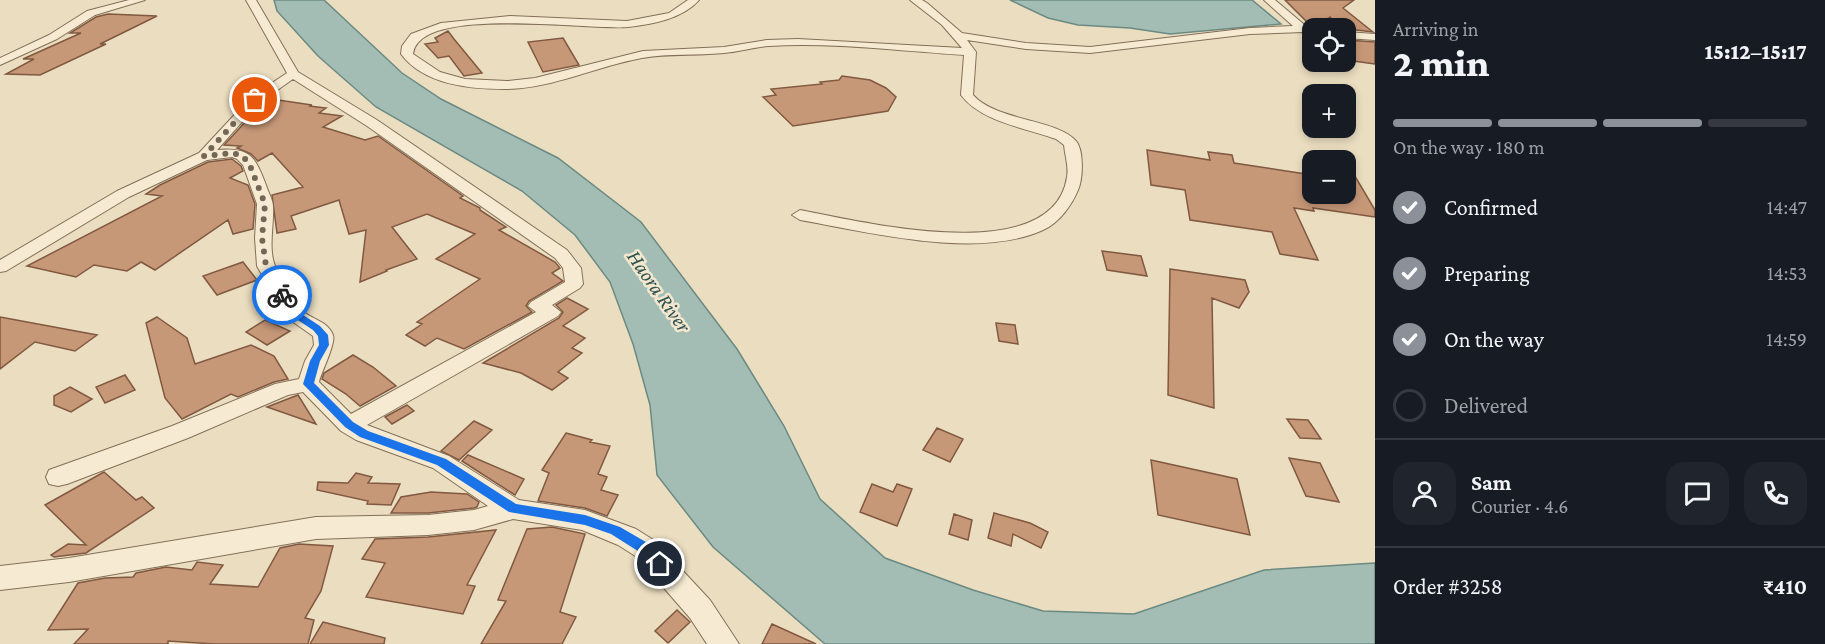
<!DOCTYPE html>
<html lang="en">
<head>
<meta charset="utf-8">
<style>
	body { margin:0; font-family:"Crimson Pro",serif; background:#20242c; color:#f1f3f6; height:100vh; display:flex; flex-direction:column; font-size:22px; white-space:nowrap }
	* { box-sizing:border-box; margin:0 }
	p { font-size:20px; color:#9ea1a6 }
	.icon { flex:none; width:33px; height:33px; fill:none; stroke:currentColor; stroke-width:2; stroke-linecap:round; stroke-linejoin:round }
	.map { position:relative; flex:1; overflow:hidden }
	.details { display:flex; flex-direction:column; background:#171b24; width:450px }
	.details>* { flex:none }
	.fabs { position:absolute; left:1302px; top:18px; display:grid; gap:12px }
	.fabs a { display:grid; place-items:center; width:54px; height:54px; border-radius:12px; background:#171b24; box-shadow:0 3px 9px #0003; font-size:30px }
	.pin { position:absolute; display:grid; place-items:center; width:51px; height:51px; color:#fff; margin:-26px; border:3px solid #fff; border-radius:50%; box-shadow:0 2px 6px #0007 }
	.courier { position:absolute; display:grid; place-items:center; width:60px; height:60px; margin:-30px; border:4px solid #1a73e8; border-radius:50%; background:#fff; color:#222; box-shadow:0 2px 8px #0007 }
	.overview em { font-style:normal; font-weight:800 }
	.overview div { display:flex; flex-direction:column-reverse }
	.overview { display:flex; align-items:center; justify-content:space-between; height:102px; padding:0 18px }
	h1 { font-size:39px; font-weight:800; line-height:45px }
	.bar { display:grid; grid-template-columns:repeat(4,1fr); gap:9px 6px; align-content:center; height:72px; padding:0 18px }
	.bar i { height:8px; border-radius:4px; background:#363941 }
	.bar .current { background:#8c9099 }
	.bar p { grid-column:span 4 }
	.line { display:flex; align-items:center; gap:15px; padding:0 18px; border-top:2px solid #363941 }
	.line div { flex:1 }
	.round { display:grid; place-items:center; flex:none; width:63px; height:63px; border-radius:18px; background:#20242c }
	ol { padding:0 18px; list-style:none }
	li { display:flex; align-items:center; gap:18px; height:66px }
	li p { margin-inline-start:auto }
	li .icon { padding:6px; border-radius:50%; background:#8c9099; color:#fff; stroke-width:4 }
	li:last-child { color:#9ea1a6 }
	li i { width:33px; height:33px; border:3px solid #363941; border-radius:50% }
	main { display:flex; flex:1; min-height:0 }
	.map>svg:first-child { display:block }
</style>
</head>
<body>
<main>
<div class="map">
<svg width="1375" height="644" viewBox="0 0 1375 644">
	<rect width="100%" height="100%" fill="#ebdec0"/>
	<path fill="#a3bdb5" stroke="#6b8a82" stroke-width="1.5" d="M274,0H324L402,73L441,99L558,158L641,222L737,349L784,426L820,499L885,558L973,590L1043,611L1134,614L1264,570L1375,563V644H825L713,547L657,475L650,405L633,344L610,282L575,235L522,191L376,107L318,56L277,11Z
		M1010,0H1252L1281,24L1170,34L1130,28L1078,25L1048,18Z"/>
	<path fill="#c79878" stroke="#805940" stroke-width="1.5" d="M1285,0H1354L1343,8L1373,32L1340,28L1330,17L1315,27L1310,25Z
		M108,14L157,16L100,44H106L40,75L6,74L34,59H23L81,33H70L96,17Z
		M448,31L454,39L482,73L464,76L449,56L438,58L425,44L438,42L435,38Z
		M563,38L579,65L543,72L528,42Z
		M1346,40L1375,42V64L1346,60Z
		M842,76L870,80L886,88L896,97L888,111L793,126L763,97L776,95L771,89L822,84L820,82L839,80Z
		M278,100L312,105L309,106L326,108L319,113L342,116L323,127L365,140L378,136L463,196L460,198L480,208V210L506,227L499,230L555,262L560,268L552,273L563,281L529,301L526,306L532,312L464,349L437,338L425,346L406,335L422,324L417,322L480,279L436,259L475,234L427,214L392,227L417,259L386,270L387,271L360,282L366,230L349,234L339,200L291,216L296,229L277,233L272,195L303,187L272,153L258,161L251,154L237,148L241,146L224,145L261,105L265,102Z
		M1147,150L1210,160L1208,152L1232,155L1234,163L1312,175V194H1346V161L1375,210V217L1313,208L1314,211L1294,208L1318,260L1280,254L1272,232L1190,220L1185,190L1151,185Z
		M1311,153L1342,157L1345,160H1315Z
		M232,159L241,166L243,171L230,178L248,185L255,204L253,229L233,234L228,220L155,270L141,262L127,271L94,265L76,277L27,266L162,196L146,194L160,185L208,162Z
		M1102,251L1141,256L1147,276L1107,270Z
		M243,262L257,280L217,295L203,276Z
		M1170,269L1245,280L1249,292L1239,308L1212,298L1214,408L1168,395Z
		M567,298L588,309L563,326L585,338L572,348L582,353L558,372L568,378L552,390L521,373L483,363L559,318L563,312L556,305Z
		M0,317L97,335L75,351L35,342L0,369Z
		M157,317L187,338L195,364L251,345L274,356L288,379L274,382L238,397L231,394L182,419L165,398L146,323Z
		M265,320L290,331L267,345L246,332Z
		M996,323L1015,325L1018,344L999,341Z
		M353,355L373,367L396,386L360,406L346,394L322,379L324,373Z
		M125,375L135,390L105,403L96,387Z
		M70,387L92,399L71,412L54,405V396Z
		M298,395L316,424L267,407Z
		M407,405L414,411L392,424L385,417Z
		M1287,419L1308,420L1321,439L1300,438Z
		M474,421L492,430L459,460L441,451Z
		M937,428L963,439L950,462L923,450Z
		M566,433L592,440L590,442L610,446L598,474L607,477L601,490L618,495L607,516L585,508L538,501L549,473L542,470Z
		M468,455L524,479L515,495L462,461Z
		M1289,458L1320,463L1339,502L1306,496Z
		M1151,460L1237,479L1250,535L1158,515Z
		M104,472L136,500L142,497L154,508L86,553L54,557L51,555L68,544L86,545L45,505Z
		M356,473L372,477L368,483L400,484L391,505L367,504L368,501L317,490L318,482L348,483Z
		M872,484L893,492L897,484L912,489L897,526L860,512Z
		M431,492L467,494L479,502L477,507L474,508L428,513H391L401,497Z
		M994,513L1030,523L1048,532L1041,548L1013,534L1011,546L988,538Z
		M954,514L972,520L968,540L949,534Z
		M552,527L585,534L560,612L576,617L562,644H481L506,601L498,600L527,529Z
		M496,530L467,585L475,586L463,614L366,597L385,563L362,559L375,539L428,537Z
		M299,544L333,546L321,591L305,618L314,620L308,644H215L168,641V644H74L88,629L48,630L78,583L105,578L133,577L136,573L166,567L192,570L197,562L223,565L210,584L258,587L280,548Z
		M677,610L690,622L668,643L655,631Z
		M323,622L385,638L384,644H310Z
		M772,624L816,644H762Z"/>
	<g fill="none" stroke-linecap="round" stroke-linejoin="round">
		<g stroke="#836f59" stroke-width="2">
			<path id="street" d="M129,0H145L95,15L57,39L0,65V58L49,35L87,11Z
				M246,0H256L298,72L377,120L567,250L581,268L583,284L580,288L552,305L561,312L558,316L367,425L449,456L519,500L585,510L636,529L655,541L710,600L739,644H707L690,618L637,557L618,545L582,530L513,519L474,530L428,535L316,539L69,582L0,590V566L69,558L316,517L428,515L474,510L488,506L433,468L356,440L341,431L303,392L288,395L188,438L67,484L58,486L49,484L46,477L49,470L172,426L275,384L299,379L305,361L314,345L313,336L286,317L257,266L255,238L257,204L243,165L237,159L232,157L207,160L129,197L6,271L0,272V260L117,191L199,153L251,97L287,73ZM293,79L367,126L555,258L563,268L565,282L531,302L528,306L536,312L351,414L319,382C322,371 336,343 333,335C328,321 311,319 301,310C294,303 278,275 275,266C268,248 274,226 273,207C273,200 268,192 266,185C255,156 250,147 217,150L259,103Z
				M688,0H699C682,19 653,24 628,27C592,31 418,4 413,54L440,72L465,79L507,81L535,78L643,51L724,47L767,40L798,39L962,48L942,25L910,0H922L927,3L962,33L1026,43L1090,47L1250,28L1293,26L1264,0H1275L1307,27L1313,28L1312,34L1303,32L1250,34L1090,53L1026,49L967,40L976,52L973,95C996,121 1057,119 1076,141C1084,150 1083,179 1078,190C1072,205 1059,223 1043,230C978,260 868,232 800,220L792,215L800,210C859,221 1053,270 1067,177C1069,167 1065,156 1064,145L1056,139C1026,128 981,122 961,95L964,55C901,51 831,42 769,46C754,47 739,52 724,53C697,56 669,53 642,58C597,66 552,89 505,89C470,89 424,85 401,54L402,46L411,34L441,23L510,16L627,21L669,13Z
				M1346,32L1375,34V40L1346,38Z"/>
		</g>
		<use href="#street" fill="#f6ebd2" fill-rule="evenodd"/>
	</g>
	<path fill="#1a73e8" d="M279,293H285L297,311L320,326L328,335L329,345L320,361L314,383L353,422L368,431L446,459L516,504L585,515L620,527L651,545L666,564L664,568H655L641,553L611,534L585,525L509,512L437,465L360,437L345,427L303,384L310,361L319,345L318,336L313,330L290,315L277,295Z"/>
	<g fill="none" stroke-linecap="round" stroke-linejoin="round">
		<path stroke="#736756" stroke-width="6" stroke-dasharray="0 10.8" d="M255,100L204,156L233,153L242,156L249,163L265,204L262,238L266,266L282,295"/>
	</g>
	<g text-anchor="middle" stroke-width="5" stroke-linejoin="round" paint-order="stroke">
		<g font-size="21" font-style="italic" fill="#2d5250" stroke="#f3e8cf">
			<text transform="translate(659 291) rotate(55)" y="7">Haora River</text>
		</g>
	</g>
</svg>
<div class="fabs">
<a><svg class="icon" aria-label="locate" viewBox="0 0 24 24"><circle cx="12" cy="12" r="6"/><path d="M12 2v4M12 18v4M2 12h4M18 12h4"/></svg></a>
<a>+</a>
<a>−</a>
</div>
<div class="pin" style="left:255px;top:100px;background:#ea580c"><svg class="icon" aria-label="bag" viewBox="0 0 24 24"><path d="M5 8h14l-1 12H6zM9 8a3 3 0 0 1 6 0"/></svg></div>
<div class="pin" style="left:660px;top:564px;background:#1f2937"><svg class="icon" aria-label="home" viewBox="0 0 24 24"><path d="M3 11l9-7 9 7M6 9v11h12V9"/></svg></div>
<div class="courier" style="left:282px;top:295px"><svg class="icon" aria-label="bike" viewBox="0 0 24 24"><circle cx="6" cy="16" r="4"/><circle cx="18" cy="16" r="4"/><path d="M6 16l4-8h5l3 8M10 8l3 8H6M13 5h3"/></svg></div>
</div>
<section class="details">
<div class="overview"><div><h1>2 min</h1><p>Arriving in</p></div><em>15:12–15:17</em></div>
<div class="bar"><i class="current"></i><i class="current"></i><i class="current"></i><i></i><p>On the way · 180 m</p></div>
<ol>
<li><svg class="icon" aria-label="check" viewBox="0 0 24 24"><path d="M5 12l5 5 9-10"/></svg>Confirmed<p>14:47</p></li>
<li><svg class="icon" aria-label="check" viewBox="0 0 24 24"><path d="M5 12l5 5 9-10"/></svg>Preparing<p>14:53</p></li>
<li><svg class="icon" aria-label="check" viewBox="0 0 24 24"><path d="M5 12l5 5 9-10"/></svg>On the way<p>14:59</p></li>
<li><i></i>Delivered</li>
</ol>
<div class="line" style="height:108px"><a class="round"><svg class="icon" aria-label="person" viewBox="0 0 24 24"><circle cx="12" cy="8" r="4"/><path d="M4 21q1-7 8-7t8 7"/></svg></a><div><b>Sam</b><p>Courier · 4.6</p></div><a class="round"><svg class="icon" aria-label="chat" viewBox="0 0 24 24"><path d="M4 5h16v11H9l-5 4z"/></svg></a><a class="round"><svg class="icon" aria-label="phone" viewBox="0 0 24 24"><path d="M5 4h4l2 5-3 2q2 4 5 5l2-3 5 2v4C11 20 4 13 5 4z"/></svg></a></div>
<div class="line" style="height:78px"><div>Order #3258</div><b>₹410</b></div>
</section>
</main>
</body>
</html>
